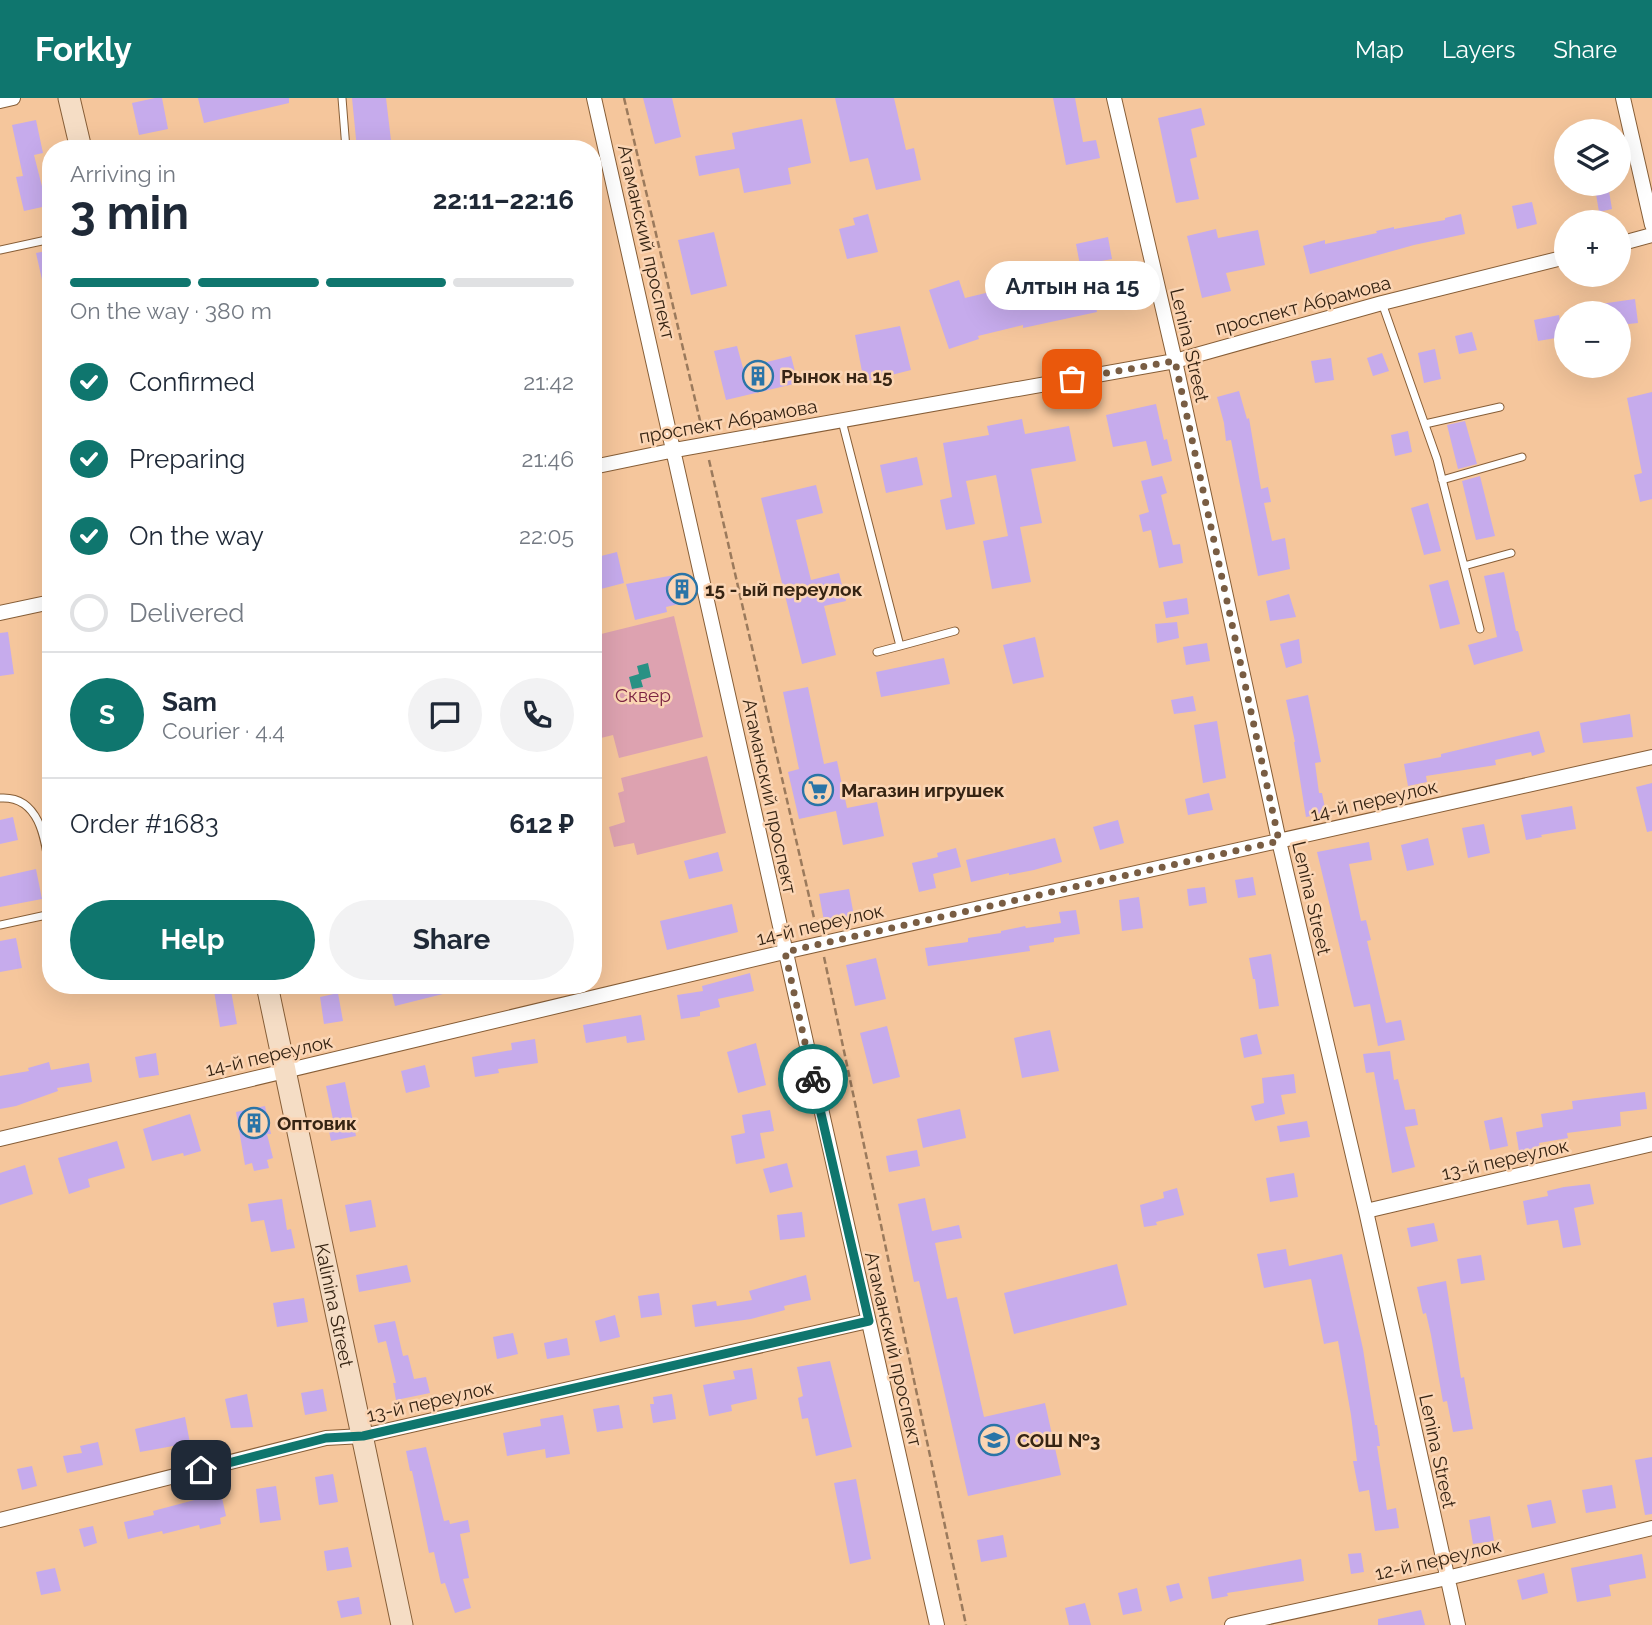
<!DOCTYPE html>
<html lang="en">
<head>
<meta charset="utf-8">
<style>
	body { margin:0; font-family:Raleway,sans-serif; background:#f2f2f3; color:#1f2937; height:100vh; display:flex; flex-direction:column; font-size:26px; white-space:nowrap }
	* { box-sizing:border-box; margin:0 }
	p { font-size:23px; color:#747a83 }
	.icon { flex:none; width:38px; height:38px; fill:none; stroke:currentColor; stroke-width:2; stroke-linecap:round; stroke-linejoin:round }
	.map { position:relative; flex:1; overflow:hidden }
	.sheet { position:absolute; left:42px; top:42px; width:560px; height:854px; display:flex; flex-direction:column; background:#fff; border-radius:28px; box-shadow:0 7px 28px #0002 }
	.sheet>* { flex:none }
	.tools { position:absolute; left:1554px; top:21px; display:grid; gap:14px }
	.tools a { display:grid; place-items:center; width:77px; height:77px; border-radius:50%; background:#fff; box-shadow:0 7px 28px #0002; font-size:35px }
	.pin { position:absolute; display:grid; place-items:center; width:60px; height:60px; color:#fff; margin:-30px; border-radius:14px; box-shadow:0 4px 10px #0006 }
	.courier { position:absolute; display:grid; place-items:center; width:70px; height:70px; margin:-35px; border:5px solid #0f766e; border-radius:50%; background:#fff; color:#222; box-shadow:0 2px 9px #0007 }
	.bubble { position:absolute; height:49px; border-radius:24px; background:#fff; box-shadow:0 7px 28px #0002; font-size:23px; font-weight:700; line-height:49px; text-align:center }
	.overview em { font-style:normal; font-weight:700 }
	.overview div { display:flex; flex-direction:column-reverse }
	.overview { display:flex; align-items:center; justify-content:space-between; height:119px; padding:0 28px }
	h1 { font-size:46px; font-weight:700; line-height:52px }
	.bar { display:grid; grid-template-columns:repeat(4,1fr); gap:10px 7px; align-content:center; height:84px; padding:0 28px }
	.bar i { height:9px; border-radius:5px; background:#e0e1e3 }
	.bar .active { background:#0f766e }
	.bar p { grid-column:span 4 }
	.line { display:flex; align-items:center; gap:18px; padding:0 28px; border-top:2px solid #e0e1e3 }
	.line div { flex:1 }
	.round { display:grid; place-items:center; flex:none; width:74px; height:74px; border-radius:37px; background:#f2f2f3 }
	ol { padding:0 28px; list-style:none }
	li { display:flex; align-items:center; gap:21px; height:77px }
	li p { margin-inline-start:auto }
	li .icon { padding:7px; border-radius:50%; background:#0f766e; color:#fff; stroke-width:4 }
	li:last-child { color:#747a83 }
	li i { width:38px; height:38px; border:4px solid #e0e1e3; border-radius:50% }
	.cta { display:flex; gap:14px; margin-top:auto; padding:14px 28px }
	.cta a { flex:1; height:80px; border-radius:42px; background:#0f766e; color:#fff; font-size:28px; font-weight:700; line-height:80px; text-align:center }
	.cta a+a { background:#f2f2f3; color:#1f2937 }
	header { display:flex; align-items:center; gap:42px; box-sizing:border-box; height:98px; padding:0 35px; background:#0f766e; color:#fff }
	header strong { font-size:33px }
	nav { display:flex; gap:38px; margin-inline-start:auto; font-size:24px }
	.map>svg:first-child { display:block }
</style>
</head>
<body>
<header>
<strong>Forkly</strong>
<nav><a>Map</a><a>Layers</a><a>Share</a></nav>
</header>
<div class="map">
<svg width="1652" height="1527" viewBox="0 0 1652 1527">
	<rect width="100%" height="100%" fill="#f5c69c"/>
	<path fill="#dda2b0" d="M674,518L703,639L619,660L613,637L597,641L593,627V538Z
		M707,658L726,735L637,757L634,745L614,749L609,729L625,724L618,695L624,693L621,680Z"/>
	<path fill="#299184" d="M648,565L651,579L641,582L643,589L632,591L629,579L639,576L637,568Z"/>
	<path fill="#c6abec" d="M155,0H162L168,31L139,37L132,5Z
		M198,0H289V5L204,25Z
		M352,0H386L392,51H357Z
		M643,0H672L681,39L655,46Z
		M835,0H894L906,52L914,50L921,82L876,92L868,60L850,64Z
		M1053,0H1075L1083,44L1096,42L1100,60L1066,67Z
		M1201,10L1205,27L1191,31L1197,59L1190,61L1199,101L1176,105L1158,20Z
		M802,21L811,65L788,70L791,86L744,95L739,70L699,78L695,58L735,51L732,35Z
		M36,22L43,55L34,57L47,108L24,113L16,79L23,78L12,27Z
		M1609,93L1612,111L1599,114L1596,96Z
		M1532,104L1537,126L1517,131L1512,108Z
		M868,116L878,154L847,161L839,131L855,127L853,120Z
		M1461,116L1465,136L1414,147L1310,176L1303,148L1325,142V146L1377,135L1376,133L1394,129V131L1445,122V120Z
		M1216,131L1218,140L1258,132L1265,167L1226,175L1231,193L1202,200L1187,138Z
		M714,134L727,188L691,197L678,142Z
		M1108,139L1112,161L1080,167L1076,146Z
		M51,152V194L45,195L36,155Z
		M1037,175L1041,192L1089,181L1097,214L1023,230V227L978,238L979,241L949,251L929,192L959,182L965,200L1019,187L1017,180Z
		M1635,201L1638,225L1619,227V215H1594L1593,207Z
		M1559,217L1562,239L1538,243L1534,222Z
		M900,228L911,272L864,284L855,237Z
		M1472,234L1477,252L1459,256L1455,238Z
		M737,248L743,270L791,258L798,285L726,302L714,253Z
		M1435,251L1441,281L1424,285L1418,255Z
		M1382,255L1389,273L1373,278L1367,260Z
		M1331,260L1334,282L1315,285L1311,263Z
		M1239,293L1247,321L1249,320L1261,391L1268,389L1271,404L1264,405L1272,443L1285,440L1290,471L1258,478L1231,342L1226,343L1224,325L1217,299Z
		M1652,294V401L1640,404L1634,377L1642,375L1627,300Z
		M1156,306L1164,342L1167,341L1172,363L1152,368L1146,343L1113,349L1106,317Z
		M1022,321L1025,336L1069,328L1076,363L1031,371L1042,425L1020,429L1031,484L992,491L983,443L1008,438L996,377L966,383L975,426L946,432L940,402L952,399L943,345L989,337L987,328Z
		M1465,323L1477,366L1458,371L1447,327Z
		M1408,333L1412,354L1395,358L1391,337Z
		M917,359L923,387L886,395L880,367Z
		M1162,378L1167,395L1161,397L1173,447L1180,446L1183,465L1159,470L1151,432L1143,434L1139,417L1149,414L1141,383Z
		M1480,378L1495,438L1476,442L1462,383Z
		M816,387L823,415L796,422L811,482L839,475L846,503L824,508L836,557L802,566L761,400Z
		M1428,405L1441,453L1424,457L1411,410Z
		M617,454L624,485L593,493V460Z
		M1504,474L1516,533H1518L1523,553L1474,567L1468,547L1497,539L1484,478Z
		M685,475L692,503L666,509L667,514L635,522L626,486Z
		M1448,482L1460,526L1440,531L1429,487Z
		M1289,496L1296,519L1270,523L1266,503Z
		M1187,500L1189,516L1166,520L1163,504Z
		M1177,524L1179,540L1157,545L1155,526Z
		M8,534L14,576L0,578V535Z
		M1035,539L1044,579L1013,586L1003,547Z
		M1299,541L1302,565L1286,570L1280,546Z
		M1207,545L1210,563L1186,567L1183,549Z
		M944,560L950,586L881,599L876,574Z
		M808,589L824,666L837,663L847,710L877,704L884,738L843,747L836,713L799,721L788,674L799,671L783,594Z
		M1308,597L1321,664L1315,665L1319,695H1322L1326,715L1306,719L1294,644H1295L1286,602Z
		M1193,598L1196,613L1174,616L1171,602Z
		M1630,616L1633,639L1583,645L1580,625Z
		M1217,623L1226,680L1203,685L1194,627Z
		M1539,633L1545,654L1532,658L1531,654L1495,662L1496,667L1426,678L1427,684L1408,688L1404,666L1441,659V656Z
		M1652,685V733L1647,734L1636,689Z
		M1209,695L1213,712L1188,717L1185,701Z
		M1572,708L1576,731L1541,737L1542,739L1526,742L1521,717Z
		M13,719L18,742L0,746V722Z
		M1118,722L1124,745L1100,752L1093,729Z
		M1484,726L1490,755L1468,760L1462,730Z
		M1055,740L1062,764L1034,772L1009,777V775L971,784L966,762Z
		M1428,740L1434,767L1407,773L1401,747Z
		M1369,744L1372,762L1349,766L1361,823L1366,822L1371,842L1367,843L1386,925L1401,922L1405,942L1378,948L1370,906L1354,909L1317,754Z
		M956,750L961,769L933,776L936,790L919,794L912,765L938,759L937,755Z
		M718,754L723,773L689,781L684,763Z
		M36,771L42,801L0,809V779Z
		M1253,779L1256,797L1238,800L1235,782Z
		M1205,789L1207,805L1189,808L1187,791Z
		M849,791L854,818L824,823L819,796Z
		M1139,799L1143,830L1122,833L1119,802Z
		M732,806L738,834L667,852L660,823Z
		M1076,812L1080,836L1054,840V844L1029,848L1030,853L928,868L925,850L968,844V840L1001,835V833L1025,828L1026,830L1061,825L1059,814Z
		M16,840L22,870L0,874V843Z
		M1271,856L1279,908L1259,911L1255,881H1253L1249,860Z
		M876,860L886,901L855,908L846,867Z
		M750,875L754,893L718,901L720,909L700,914V918L681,921L677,897L703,893L702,888Z
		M213,887H230L237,926L220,929Z
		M390,887H459V892L395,908Z
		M338,895L343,923L324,926L320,899Z
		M641,917L645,942L627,945L626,938L586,945L583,927Z
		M887,928L900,979L873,986L860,935Z
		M1050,932L1059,973L1022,980L1014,940Z
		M1257,936L1262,956L1244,960L1240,940Z
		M535,941L538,965L498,971L499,975L475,979L472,959L512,952L511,945Z
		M756,945L766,987L738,995L727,954Z
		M1390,953L1394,982L1398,981L1405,1012L1415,1011L1418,1027L1405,1029L1415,1069L1392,1075L1374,974L1366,975L1363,956Z
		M156,955L159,977L139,980L135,959Z
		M49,964L51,972L89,965L92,984L57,990L58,993L16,1008L0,1011V978L29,973L28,970Z
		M425,967L430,989L406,995L401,973Z
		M1294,976L1296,995L1281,997L1285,1016L1255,1023L1251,1008L1264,1005L1262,980Z
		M345,984L356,1038L331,1043L328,1028L334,1026L326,988Z
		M1645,994L1647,1011L1620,1014L1621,1028L1567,1035L1568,1040L1539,1045L1540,1049L1519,1053L1516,1034L1543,1029L1541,1016L1573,1011L1572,1003Z
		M265,1008L271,1036H267L273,1060L267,1062L269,1070L254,1073L252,1065L245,1067L236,1014Z
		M960,1011L966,1040L923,1050L917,1021Z
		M770,1012L774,1033L760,1035L765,1060L736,1066L731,1038L745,1035L742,1017Z
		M190,1016L201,1053L184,1058L183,1055L152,1063L143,1031Z
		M1502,1019L1508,1048L1490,1052L1484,1023Z
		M1307,1023L1310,1039L1280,1044L1277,1028Z
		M117,1043L125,1070L88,1081L90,1089L69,1096L58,1060Z
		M917,1052L920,1068L889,1074L886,1058Z
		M787,1065L793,1089L770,1095L763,1071Z
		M25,1067L33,1096L0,1107V1075Z
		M1294,1075L1298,1099L1270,1104L1266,1080Z
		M1590,1086L1594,1106L1574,1110L1581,1147L1563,1150L1558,1122L1527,1127L1523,1103L1548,1098L1547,1093L1564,1089Z
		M1177,1090L1184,1117L1156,1124L1157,1127L1144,1129L1140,1107L1164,1100L1163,1094Z
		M925,1100L932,1133L959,1127L962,1140L935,1145L947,1201L957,1199L984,1319L1045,1305L1061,1377L968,1398L919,1183L914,1184L898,1106Z
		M282,1101L287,1132L291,1131L295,1150L271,1154L264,1122L251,1124L248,1106Z
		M371,1102L376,1129L350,1134L345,1107Z
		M802,1114L805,1139L780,1142L777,1117Z
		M1434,1125L1438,1143L1411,1149L1407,1130Z
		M1286,1151L1289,1168L1342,1156L1363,1251L1375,1327H1377L1380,1348H1377L1387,1412L1396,1410L1399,1430L1375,1433L1369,1392L1359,1394L1353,1363H1357L1351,1317L1338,1243L1324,1246L1311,1181L1264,1190L1257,1156Z
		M1481,1157L1485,1182L1461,1186L1457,1161Z
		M1117,1166L1127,1207L1014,1236L1004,1195Z
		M407,1167L411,1184L359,1194L356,1177Z
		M806,1177L811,1202L784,1208L785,1212L751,1221L695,1229L692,1207L716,1203L717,1208L752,1202L749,1193Z
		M1446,1183L1461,1280L1464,1279L1473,1331L1453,1334L1447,1303L1443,1304L1431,1237L1426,1215L1423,1216L1417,1189Z
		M659,1195L662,1217L641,1220L638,1198Z
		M304,1200L308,1224L277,1229L273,1205Z
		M615,1217L620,1239L600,1244L595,1223Z
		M395,1223L403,1258L408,1257L414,1281L426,1279L430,1295L396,1302L393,1285H396L386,1243L378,1245L374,1227Z
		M513,1235L518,1256L497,1261L493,1239Z
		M567,1240L570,1257L547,1261L544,1245Z
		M830,1263L852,1349L816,1358L808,1320L802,1321L798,1300L803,1298L797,1269Z
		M752,1270L757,1301L731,1307L732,1313L709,1318L703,1287L735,1281L733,1273Z
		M323,1291L327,1313L305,1317L301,1295Z
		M247,1296L253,1329L231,1330L225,1301Z
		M672,1296L676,1321L653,1325L650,1306H654L653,1299Z
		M619,1307L623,1330L597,1334L593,1311Z
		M563,1317L570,1356L546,1360L545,1351L507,1358L503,1335L541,1328L540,1321Z
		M185,1319L190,1345L140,1354L135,1331Z
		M98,1344L103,1367L67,1375L63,1358L82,1355L80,1348Z
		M426,1349L444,1423L449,1422L450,1426L468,1422L470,1434L460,1436L469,1480L463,1481L471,1510L455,1515L445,1485L441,1486L434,1454L429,1455L412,1373H410L406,1353Z
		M1652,1359V1416L1645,1417L1635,1362Z
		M32,1368L37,1388L22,1392L17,1371Z
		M333,1376L338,1404L319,1407L315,1379Z
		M856,1381L871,1461L850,1466L834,1385Z
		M1612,1387L1616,1410L1586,1415L1582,1392Z
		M276,1388L281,1422L260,1425L256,1391Z
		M221,1395L226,1418L220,1420L221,1426L200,1431L199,1427L163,1436L162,1433L128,1441L124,1424L154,1417L153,1413Z
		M1551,1402L1556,1425L1532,1430L1527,1407Z
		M1490,1418L1494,1443L1473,1446L1469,1422Z
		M93,1428L97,1445L84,1449L79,1431Z
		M1003,1437L1007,1459L981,1464L977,1442Z
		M348,1449L352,1469L327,1473L324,1453Z
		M1361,1455L1364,1474L1351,1476L1348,1456Z
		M1642,1456L1646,1480L1609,1487L1611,1498L1577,1504L1571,1470Z
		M1301,1461L1304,1483L1227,1495L1228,1498L1212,1501L1208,1479Z
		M55,1470L61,1493L41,1497L36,1474Z
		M1544,1475L1548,1495L1522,1502L1517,1482Z
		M1179,1485L1183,1500L1170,1504L1166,1488Z
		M1137,1490L1142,1513L1123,1517L1118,1495Z
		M359,1499L362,1516L341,1520L337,1503Z
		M1085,1505L1091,1527H1069L1065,1510Z
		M1421,1512L1425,1527H1378V1521Z"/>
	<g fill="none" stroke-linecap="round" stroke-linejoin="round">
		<g stroke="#875e37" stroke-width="9">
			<path id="lane" d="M342,0L346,51
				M0,152L51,141
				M1382,205L1437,361L1480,531
				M842,323L900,548L955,533
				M1425,326L1500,309
				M1442,382L1522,359
				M1464,468L1511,455
				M877,554L900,548
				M0,700C44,697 46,751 51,782
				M0,827L51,816"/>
		</g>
		<g stroke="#875e37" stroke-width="16">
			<path id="street" d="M594,0L937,1527
				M1114,0L1175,263L1279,743L1366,1113L1458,1527
				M1623,0L1652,127
				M0,3L13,0
				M1619,146L1652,137
				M593,369L675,352L1175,263L1382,205L1566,159
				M0,515L51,504
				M0,1041L784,854L1652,659
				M1366,1113L1652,1046
				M0,1422L326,1340L363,1338L868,1223
				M1232,1527L1447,1480L1652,1430"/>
		</g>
		<g stroke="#875e37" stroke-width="23">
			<g id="secondary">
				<path d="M69,0L81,51"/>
				<path id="s1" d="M267,887L402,1527"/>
			</g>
		</g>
		<path stroke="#9b7a5c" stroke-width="2.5" stroke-dasharray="7 3.5" stroke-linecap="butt" d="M624,0L702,331
			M709,362L817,833
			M824,859L966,1527"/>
		<use href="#lane" stroke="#fff" stroke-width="7"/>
		<use href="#street" stroke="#fff" stroke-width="14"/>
		<use href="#secondary" stroke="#f5ddc5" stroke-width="21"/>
	</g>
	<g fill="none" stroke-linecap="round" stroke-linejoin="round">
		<path stroke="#795d43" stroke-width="7" stroke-dasharray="0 12.6" d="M813,981L785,854L1279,743L1175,263L1072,281"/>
		<path stroke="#0f766e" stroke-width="9" d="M201,1372L326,1340L363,1338L869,1223L813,981"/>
	</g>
	<defs>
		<g id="building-ring" transform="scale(1.575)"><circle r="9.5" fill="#fbd5b4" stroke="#2a74a7" stroke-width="1.5"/><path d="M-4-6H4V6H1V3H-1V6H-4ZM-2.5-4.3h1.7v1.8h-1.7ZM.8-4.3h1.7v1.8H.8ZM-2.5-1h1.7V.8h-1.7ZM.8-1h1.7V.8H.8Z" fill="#2a74a7"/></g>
		<g id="supermarket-ring" transform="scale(1.575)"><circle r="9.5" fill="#fbd5b4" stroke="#2a74a7" stroke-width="1.5"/><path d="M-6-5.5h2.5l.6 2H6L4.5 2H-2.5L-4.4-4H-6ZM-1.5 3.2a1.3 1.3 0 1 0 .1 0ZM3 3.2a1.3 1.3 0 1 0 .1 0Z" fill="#2a74a7"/></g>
		<g id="school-ring" transform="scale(1.575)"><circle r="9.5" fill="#fbd5b4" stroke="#2a74a7" stroke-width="1.5"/><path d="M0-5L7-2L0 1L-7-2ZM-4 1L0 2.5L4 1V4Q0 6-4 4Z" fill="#2a74a7"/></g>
	</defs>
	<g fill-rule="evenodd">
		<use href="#building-ring" x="758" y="278"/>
		<use href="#building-ring" x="682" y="491"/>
		<use href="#supermarket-ring" x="818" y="692"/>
		<use href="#building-ring" x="254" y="1025"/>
		<use href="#school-ring" x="994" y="1342"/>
	</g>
	<g text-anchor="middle" stroke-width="5" stroke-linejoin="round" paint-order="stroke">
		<g font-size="19" fill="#362413" stroke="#fbd5b4">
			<text transform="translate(647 144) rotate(77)" y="7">Атаманский проспект</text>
			<text transform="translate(1303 207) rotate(-15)" y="7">проспект Абрамова</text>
			<text transform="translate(1190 247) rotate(77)" y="7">Lenina Street</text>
			<text transform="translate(728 323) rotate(-10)" y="7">проспект Абрамова</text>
			<text transform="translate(770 698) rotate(78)" y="7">Атаманский проспект</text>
			<text transform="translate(1374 702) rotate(-13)" y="7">14-й переулок</text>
			<text transform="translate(1312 800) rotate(77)" y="7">Lenina Street</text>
			<text transform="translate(820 826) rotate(-13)" y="7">14-й переулок</text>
			<text transform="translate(269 957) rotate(-13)" y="7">14-й переулок</text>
			<text transform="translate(1505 1061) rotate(-13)" y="7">13-й переулок</text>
			<text dy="7" stroke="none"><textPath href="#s1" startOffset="327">Kalinina Street</textPath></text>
			<text transform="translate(894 1251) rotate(77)" y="7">Атаманский проспект</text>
			<text transform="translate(430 1303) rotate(-13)" y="7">13-й переулок</text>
			<text transform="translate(1438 1353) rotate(78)" y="7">Lenina Street</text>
			<text transform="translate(1438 1461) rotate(-13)" y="7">12-й переулок</text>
		</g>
		<g font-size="19" font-weight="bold" fill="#362413" stroke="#fbd5b4" text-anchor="start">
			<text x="781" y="285">Рынок на 15</text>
			<text x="705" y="498">15 - ый переулок</text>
			<text x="841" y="699">Магазин игрушек</text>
			<text x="277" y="1032">Оптовик</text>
			<text x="1017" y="1349">СОШ №3</text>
		</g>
		<g font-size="19" fill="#7c2443" stroke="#fbd5b4">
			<text x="643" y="604">Сквер</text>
		</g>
	</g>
</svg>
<div class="tools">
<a><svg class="icon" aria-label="layers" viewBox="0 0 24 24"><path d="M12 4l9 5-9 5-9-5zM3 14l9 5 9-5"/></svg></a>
<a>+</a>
<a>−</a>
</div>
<div class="pin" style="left:1072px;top:281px;background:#ea580c"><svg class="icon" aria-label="bag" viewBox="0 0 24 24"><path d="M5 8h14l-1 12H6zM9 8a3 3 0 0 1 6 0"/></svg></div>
<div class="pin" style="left:201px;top:1372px;background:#1f2937"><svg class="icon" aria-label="home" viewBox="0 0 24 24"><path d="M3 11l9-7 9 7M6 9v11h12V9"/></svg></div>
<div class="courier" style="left:813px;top:981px"><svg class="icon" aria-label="bike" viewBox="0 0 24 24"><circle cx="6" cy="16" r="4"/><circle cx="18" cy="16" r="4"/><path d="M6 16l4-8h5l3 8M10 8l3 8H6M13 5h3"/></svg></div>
<div class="bubble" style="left:985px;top:163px;width:175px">Алтын на 15</div>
<section class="sheet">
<div class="overview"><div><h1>3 min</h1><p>Arriving in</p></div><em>22:11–22:16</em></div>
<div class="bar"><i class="active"></i><i class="active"></i><i class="active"></i><i></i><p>On the way · 380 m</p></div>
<ol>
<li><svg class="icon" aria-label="check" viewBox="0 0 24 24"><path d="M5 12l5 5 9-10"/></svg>Confirmed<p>21:42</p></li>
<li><svg class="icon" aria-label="check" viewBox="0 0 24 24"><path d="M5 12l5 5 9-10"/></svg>Preparing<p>21:46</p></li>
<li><svg class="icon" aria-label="check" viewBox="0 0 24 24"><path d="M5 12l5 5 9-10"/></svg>On the way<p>22:05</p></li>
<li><i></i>Delivered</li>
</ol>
<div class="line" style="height:126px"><b class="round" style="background:#0f766e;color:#fff">S</b><div><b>Sam</b><p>Courier · 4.4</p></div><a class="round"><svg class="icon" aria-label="chat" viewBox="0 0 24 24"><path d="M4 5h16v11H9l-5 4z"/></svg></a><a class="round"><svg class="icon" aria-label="phone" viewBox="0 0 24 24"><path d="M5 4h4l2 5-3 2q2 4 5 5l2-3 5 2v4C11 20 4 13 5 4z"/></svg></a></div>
<div class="line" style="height:91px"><div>Order #1683</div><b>612 ₽</b></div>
<div class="cta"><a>Help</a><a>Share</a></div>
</section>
</div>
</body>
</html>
